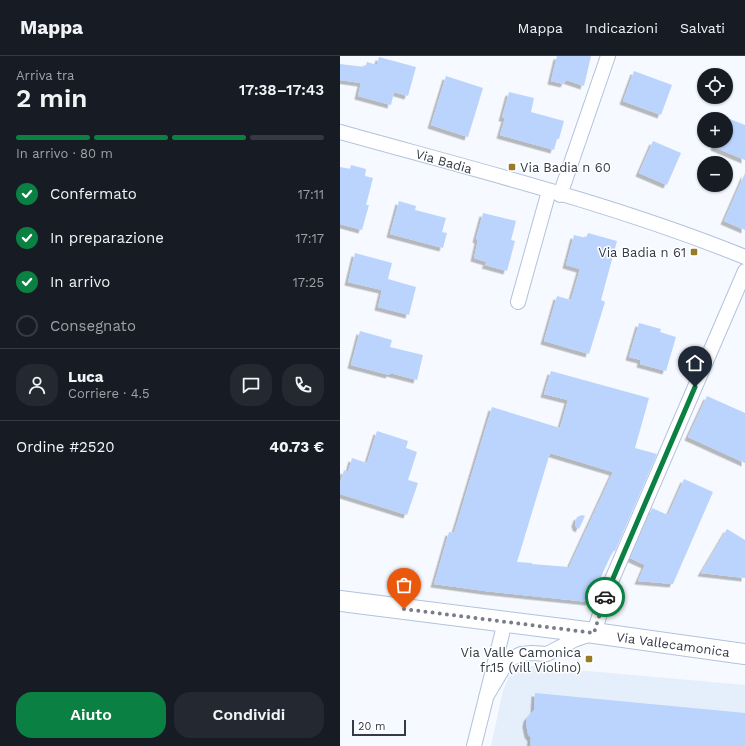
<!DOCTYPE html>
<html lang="it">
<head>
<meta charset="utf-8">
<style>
	body { margin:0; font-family:"Work Sans",sans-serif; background:#242831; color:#f1f3f6; height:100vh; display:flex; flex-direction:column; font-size:15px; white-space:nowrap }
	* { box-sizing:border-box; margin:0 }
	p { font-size:13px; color:#9ea1a6 }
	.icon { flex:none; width:22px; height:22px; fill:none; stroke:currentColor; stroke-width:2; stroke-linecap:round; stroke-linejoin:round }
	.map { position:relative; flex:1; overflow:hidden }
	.side { display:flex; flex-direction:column; background:#171b24; width:340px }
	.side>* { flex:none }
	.buttons { position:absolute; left:357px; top:12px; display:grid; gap:8px }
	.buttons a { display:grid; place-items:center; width:36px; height:36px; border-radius:50%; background:#171b24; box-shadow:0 1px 3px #0004; font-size:20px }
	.scale { position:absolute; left:12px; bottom:10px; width:54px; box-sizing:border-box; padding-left:4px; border:2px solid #343b45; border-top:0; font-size:11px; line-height:14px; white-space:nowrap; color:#343b45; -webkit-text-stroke:3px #fff; paint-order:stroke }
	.pin { position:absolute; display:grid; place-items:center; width:34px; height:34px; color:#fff; margin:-41px -17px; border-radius:50% 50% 50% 0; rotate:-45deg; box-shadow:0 0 4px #0007 }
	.pin .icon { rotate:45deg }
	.courier { position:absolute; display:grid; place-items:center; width:40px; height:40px; margin:-20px; border:3px solid #0b8043; border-radius:50%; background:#fff; color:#222; box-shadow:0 1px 5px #0007 }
	.overview em { font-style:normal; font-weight:600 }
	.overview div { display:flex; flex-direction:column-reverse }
	.overview { display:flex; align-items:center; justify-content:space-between; height:68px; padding:0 16px }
	h1 { font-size:26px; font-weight:600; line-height:30px }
	.bar { display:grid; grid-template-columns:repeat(4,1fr); gap:6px 4px; align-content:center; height:48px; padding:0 16px }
	.bar i { height:5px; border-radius:3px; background:#363941 }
	.bar .selected { background:#0b8043 }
	.bar p { grid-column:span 4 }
	.line { display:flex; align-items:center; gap:10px; padding:0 16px; border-top:1px solid #363941 }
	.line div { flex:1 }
	.round { display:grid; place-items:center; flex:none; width:42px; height:42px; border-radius:16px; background:#242831 }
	ol { padding:0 16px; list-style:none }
	li { display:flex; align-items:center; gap:12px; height:44px }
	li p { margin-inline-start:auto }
	li .icon { padding:4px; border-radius:50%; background:#0b8043; color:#fff; stroke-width:4 }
	li:last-child { color:#9ea1a6 }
	li i { width:22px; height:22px; border:2px solid #363941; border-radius:50% }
	.button { display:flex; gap:8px; margin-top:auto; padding:8px 16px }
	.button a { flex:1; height:46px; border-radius:16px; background:#0b8043; color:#fff; font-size:16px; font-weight:600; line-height:46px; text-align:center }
	.button a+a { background:#242831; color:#f1f3f6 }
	header { display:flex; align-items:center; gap:24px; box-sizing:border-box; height:56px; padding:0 20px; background:#171b24; border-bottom:1px solid #363941 }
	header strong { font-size:19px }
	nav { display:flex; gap:22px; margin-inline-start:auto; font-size:14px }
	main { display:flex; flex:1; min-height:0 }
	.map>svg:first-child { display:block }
</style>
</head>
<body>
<header>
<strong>Mappa</strong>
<nav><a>Mappa</a><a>Indicazioni</a><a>Salvati</a></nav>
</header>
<main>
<section class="side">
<div class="overview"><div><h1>2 min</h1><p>Arriva tra</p></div><em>17:38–17:43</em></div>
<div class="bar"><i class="selected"></i><i class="selected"></i><i class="selected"></i><i></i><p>In arrivo · 80 m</p></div>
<ol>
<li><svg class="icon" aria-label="check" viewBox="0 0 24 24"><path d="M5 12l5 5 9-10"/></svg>Confermato<p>17:11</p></li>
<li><svg class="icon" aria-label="check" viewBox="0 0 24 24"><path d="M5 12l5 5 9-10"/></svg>In preparazione<p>17:17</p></li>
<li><svg class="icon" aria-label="check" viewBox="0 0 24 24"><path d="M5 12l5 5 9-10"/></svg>In arrivo<p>17:25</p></li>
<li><i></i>Consegnato</li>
</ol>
<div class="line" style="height:72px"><a class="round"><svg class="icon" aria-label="person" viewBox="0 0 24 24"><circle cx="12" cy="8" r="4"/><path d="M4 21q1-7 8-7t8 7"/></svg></a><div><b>Luca</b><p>Corriere · 4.5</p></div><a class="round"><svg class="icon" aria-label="chat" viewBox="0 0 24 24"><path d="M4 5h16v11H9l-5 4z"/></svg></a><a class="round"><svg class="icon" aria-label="phone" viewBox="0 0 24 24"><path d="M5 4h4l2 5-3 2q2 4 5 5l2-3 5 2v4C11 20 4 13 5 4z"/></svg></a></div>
<div class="line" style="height:52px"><div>Ordine #2520</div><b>40.73 €</b></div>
<div class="button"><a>Aiuto</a><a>Condividi</a></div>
</section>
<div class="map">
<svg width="405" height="690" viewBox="0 0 405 690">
	<defs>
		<filter id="shadow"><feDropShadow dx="-3.5" dy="3.5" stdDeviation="0" flood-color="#0004"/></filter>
	</defs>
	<rect width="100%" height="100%" fill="#f6f9ff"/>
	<path fill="#e5eefb" d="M192,610L405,629V690H151L163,635L168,623L174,616L181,612Z"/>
	<path fill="#bbd4fd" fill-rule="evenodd" filter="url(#shadow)" d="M217,0H251L244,30L226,24L224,28L211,25Z
		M39,1L76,11L68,40L54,36L51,49L18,40L21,27L0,24V8L25,11L27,6L37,9Z
		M294,15L332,29L321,59L283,45Z
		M106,20L143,32L128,81L91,69Z
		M169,36L194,42L191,56L224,65L219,83H217L214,94L160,79L165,62H162Z
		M385,61L405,69V104L374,91L376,85H386Z
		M313,85L341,97L327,129L299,117Z
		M11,109L26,113L25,120L33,122L26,149H29L22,174L0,168V111L10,113Z
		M405,117V174L384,165Z
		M59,145L76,150L75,154L106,162L102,176L107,177L103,192L50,178Z
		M143,157L176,165L171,184L175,185L167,215L145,209L147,206L134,202L138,184L136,183Z
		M248,177L277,185L261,244L265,246L249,298L204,285L217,240L231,244L240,213L226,209L234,179L246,182Z
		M15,197L52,207L48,223L76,231L69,259L38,251L42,234L8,226Z
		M299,267L321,273L320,276L336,281L326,315L300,308L301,304L289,301Z
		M20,275L52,284L50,291L83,299L77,324L50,317L49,319L11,309Z
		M211,315L309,342L295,392L317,398L275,495H273L249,546L145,535L94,528L109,476L114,477L152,351L220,372L228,344L204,338ZM210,397L273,416L229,511L192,508V507L177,506Z
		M367,340L405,357V407L348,381Z
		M37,375L68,385L66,392L77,396L68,424L78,427L67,459L0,438V427L4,414L8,416L12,402L27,407Z
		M344,423L373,436L333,528L298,525L305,509L290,502L312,452L328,459Z
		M242,459L245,460L239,473L236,471L235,467L237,461Z
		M387,473L405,484V522L361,517Z
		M195,637L405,657V690H190L191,682L188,678L186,668L187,662L194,654Z"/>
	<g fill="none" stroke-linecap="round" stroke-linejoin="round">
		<g stroke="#b2c2dc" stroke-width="16">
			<path id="minor" d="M0,76C136,114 274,148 405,201
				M220,139L268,0
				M178,246L209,135
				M146,641L168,604L181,598L192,597L207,598L234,584L254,577L267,535L405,215
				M134,690L165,566"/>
		</g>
		<g stroke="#b2c2dc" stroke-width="22">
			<path id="secondary" d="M0,545L254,577L405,598"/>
		</g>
		<use href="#minor" stroke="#fff" stroke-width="14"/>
		<use href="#secondary" stroke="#fff" stroke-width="20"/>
	</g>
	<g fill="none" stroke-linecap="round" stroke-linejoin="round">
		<path stroke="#787e86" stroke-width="4" stroke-dasharray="0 7.2" d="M64,553L254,577L265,541"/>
		<path stroke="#0b8043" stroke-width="5" d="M265,541L355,331"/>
	</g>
	<g fill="#987c25" stroke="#fff" stroke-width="1.5">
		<rect x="168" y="107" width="8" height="8" rx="2"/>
		<rect x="350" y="192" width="8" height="8" rx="2"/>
		<rect x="245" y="599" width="8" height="8" rx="2"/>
	</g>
	<g text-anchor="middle" stroke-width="3" stroke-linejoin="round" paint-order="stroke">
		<g font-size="13" fill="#343b45" stroke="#fff">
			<text transform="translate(104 105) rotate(16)" y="5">Via Badia</text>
			<text transform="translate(333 588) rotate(8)" y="5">Via Vallecamonica</text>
		</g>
		<g font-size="13" fill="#343b45" stroke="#fff" text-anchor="end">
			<text x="180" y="116" text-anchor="start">Via Badia n 60</text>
			<text x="346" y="201">Via Badia n 61</text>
			<text x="241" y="601">Via Valle Camonica<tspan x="241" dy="15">fr.15 (vill Violino)</tspan></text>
		</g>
	</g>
</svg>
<div class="buttons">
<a><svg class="icon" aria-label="locate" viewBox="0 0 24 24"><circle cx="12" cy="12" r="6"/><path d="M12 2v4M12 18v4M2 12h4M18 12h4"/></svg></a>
<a>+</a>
<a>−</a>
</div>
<div class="scale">20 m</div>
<div class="pin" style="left:64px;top:553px;background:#ea580c"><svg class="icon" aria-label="bag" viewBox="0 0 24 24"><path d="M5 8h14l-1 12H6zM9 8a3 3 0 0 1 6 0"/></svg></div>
<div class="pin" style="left:355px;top:331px;background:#1f2937"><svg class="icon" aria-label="home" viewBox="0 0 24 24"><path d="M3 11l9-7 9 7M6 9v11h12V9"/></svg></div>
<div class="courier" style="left:265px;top:541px"><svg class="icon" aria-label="car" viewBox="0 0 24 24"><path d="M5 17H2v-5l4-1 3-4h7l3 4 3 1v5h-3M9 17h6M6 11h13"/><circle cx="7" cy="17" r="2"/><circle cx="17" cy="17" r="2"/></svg></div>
</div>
</main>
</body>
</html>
